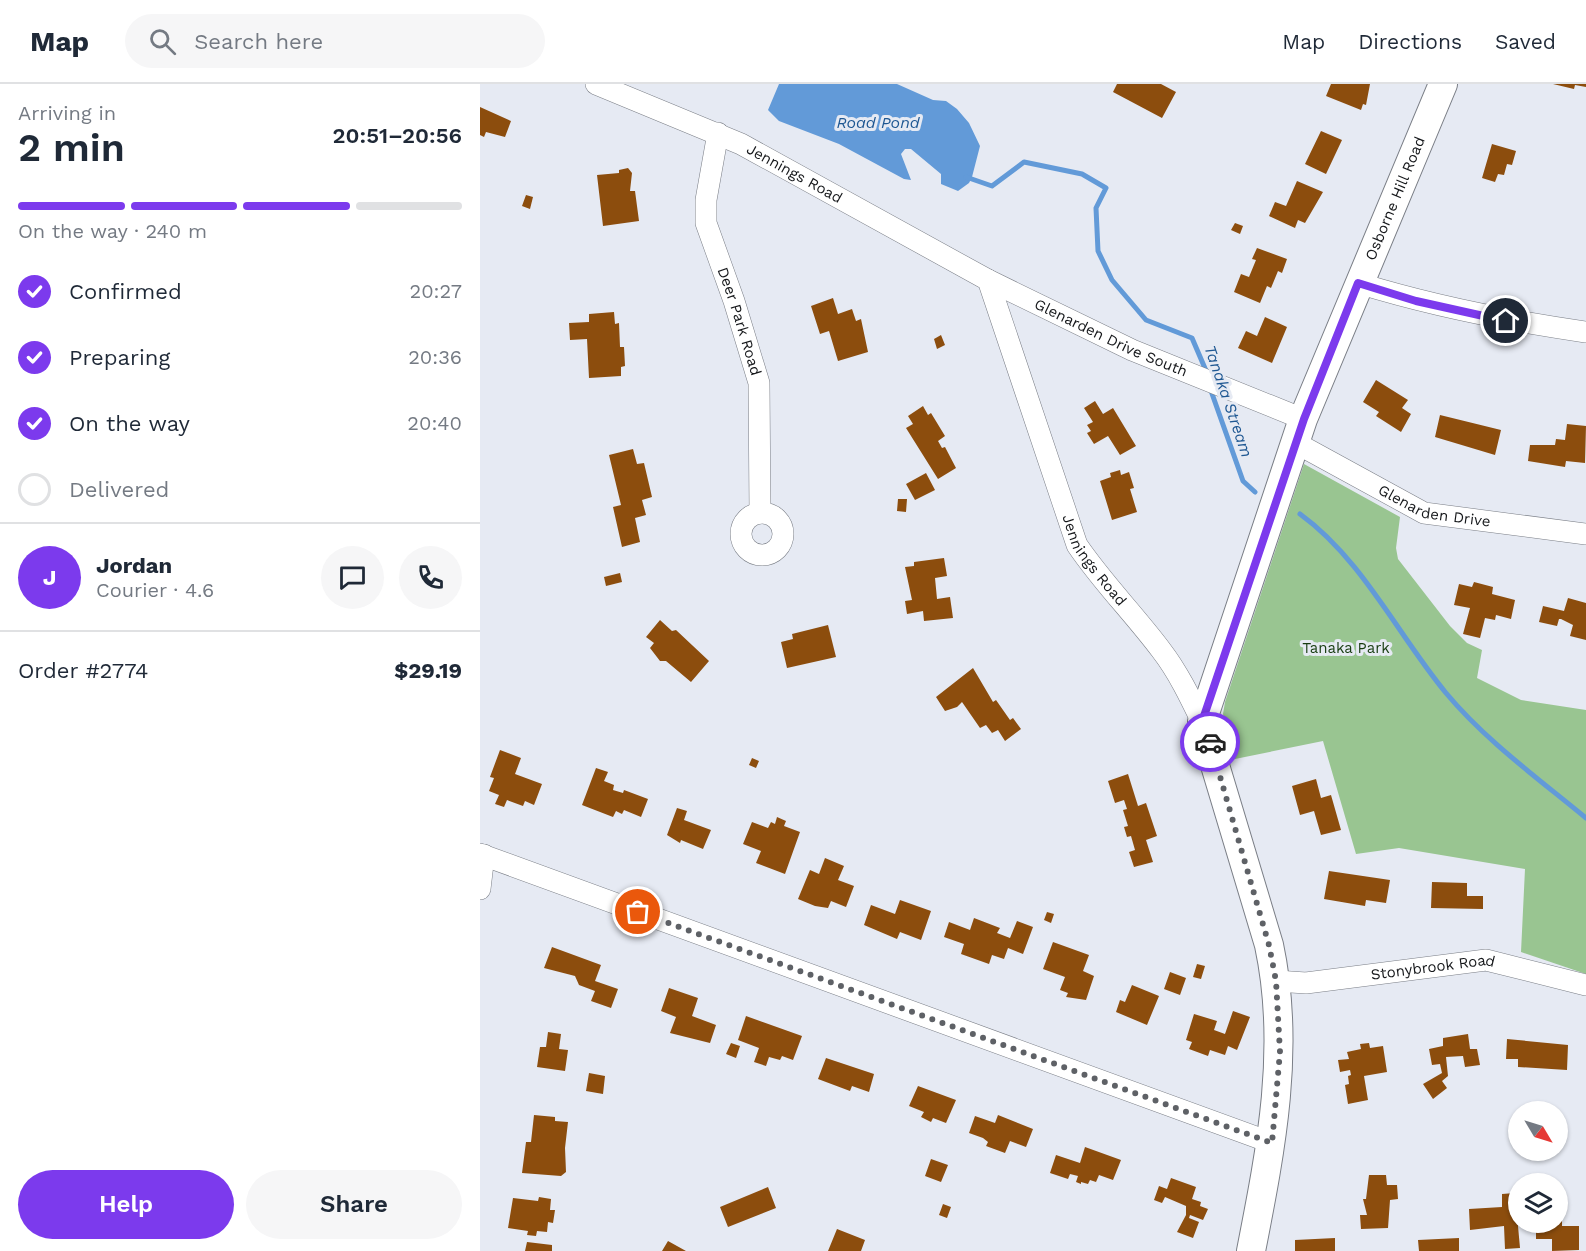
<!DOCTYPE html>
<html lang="en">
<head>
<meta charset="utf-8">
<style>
	body { margin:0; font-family:"Work Sans",sans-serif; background:#f6f6f7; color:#1f2937; height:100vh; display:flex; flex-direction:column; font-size:22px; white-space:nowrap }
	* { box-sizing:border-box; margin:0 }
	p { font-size:20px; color:#747a83 }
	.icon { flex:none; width:33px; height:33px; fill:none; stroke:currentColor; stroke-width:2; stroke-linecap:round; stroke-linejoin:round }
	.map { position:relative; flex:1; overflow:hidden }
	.side { display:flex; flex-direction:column; background:#fff; width:480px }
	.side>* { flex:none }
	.needle { width:39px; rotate:128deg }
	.controls { position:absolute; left:1028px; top:1017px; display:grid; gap:12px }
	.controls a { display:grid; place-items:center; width:60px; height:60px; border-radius:50%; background:#fff; box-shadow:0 2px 4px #0004; font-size:30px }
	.pin { position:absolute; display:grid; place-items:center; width:51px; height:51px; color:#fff; margin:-26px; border:3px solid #fff; border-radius:50%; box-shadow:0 2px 6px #0007 }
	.courier { position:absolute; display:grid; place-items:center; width:60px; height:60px; margin:-30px; border:4px solid #7c3aed; border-radius:50%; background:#fff; color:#222; box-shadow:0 2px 8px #0007 }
	.head em { font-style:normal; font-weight:600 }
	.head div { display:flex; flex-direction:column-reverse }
	.head { display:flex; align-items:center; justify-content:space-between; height:102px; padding:0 18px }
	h1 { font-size:39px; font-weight:600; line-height:45px }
	.bar { display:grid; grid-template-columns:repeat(4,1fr); gap:9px 6px; align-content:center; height:72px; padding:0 18px }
	.bar i { height:8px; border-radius:4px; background:#e0e1e3 }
	.bar .on { background:#7c3aed }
	.bar p { grid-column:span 4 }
	.line { display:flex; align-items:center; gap:15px; padding:0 18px; border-top:2px solid #e0e1e3 }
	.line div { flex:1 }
	.round { display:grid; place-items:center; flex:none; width:63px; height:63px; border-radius:32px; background:#f6f6f7 }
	ol { padding:0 18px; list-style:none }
	li { display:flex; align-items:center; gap:18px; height:66px }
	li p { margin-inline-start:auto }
	li .icon { padding:6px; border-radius:50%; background:#7c3aed; color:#fff; stroke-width:4 }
	li:last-child { color:#747a83 }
	li i { width:33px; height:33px; border:3px solid #e0e1e3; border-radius:50% }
	.action { display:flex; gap:12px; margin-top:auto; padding:12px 18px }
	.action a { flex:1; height:69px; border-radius:36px; background:#7c3aed; color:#fff; font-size:24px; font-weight:600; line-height:69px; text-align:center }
	.action a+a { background:#f6f6f7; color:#1f2937 }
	header { display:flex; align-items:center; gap:36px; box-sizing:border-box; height:84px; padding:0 30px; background:#fff; border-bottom:2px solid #e0e1e3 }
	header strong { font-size:28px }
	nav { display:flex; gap:33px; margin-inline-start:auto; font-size:21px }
	.search { width:420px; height:54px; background:#f6f6f7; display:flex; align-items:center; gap:15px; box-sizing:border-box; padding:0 21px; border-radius:33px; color:#747a83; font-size:22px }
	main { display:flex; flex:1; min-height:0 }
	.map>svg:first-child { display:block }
</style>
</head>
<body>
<header>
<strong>Map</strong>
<div class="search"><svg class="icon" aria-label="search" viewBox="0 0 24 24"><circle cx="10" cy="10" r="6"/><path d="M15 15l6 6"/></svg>Search here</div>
<nav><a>Map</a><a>Directions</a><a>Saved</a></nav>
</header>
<main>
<section class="side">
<div class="head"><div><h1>2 min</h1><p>Arriving in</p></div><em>20:51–20:56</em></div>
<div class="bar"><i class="on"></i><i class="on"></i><i class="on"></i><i></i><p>On the way · 240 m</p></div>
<ol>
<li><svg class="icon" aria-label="check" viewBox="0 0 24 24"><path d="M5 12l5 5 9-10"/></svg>Confirmed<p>20:27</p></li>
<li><svg class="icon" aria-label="check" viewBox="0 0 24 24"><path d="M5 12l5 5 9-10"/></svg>Preparing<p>20:36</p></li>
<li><svg class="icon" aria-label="check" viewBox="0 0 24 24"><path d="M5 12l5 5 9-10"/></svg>On the way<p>20:40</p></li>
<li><i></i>Delivered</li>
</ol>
<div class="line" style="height:108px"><b class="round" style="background:#7c3aed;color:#fff">J</b><div><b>Jordan</b><p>Courier · 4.6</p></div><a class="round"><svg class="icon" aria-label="chat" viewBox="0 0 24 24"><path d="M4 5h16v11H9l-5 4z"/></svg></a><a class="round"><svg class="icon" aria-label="phone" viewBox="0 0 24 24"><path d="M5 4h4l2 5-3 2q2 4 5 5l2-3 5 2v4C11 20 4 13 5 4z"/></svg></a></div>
<div class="line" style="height:78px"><div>Order #2774</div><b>$29.19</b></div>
<div class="action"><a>Help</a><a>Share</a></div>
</section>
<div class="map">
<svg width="1106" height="1167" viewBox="0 0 1106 1167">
	<rect width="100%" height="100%" fill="#e6eaf3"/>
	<path fill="#99c591" d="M824,380L920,433L916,464L918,475L970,542L987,559L1002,566L997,594L1041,616L1106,626V890L1041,868L1045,785L919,764L876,770L843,657L755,675L743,630L745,618Z"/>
	<path fill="#629ad8" d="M299,0H417L453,16L466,17L477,25L489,39L500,62L492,93L489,99L478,107L461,100V90L431,65H425L421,70L431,96L424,95L359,60L299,37L288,26Z"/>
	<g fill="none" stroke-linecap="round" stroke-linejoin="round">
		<path stroke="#629ad8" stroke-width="5" d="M486,93L512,102L544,78L602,90L626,104L616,124L618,167L632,196L666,236L712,254L727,289
			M730,304L763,397L775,408
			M820,430C882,475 918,551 966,609C1006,657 1059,695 1106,734"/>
	</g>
	<path fill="#8c4d0d" d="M637,0H681L696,8L682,34L633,8Z
		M851,0H890L886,21L883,20L881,26L846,12Z
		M1073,0H1106V3L1095,1L1094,5Z
		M0,23L31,37L25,53L6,48L4,53L0,51Z
		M841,47L862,56L846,90L825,80Z
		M1012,60L1036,67L1032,81L1027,80L1024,91L1018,90L1015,98L1002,94Z
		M148,84L152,89L150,107H155L159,137L123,142L117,91L139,89V86Z
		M817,97L843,108L825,139L818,136L815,144L789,132L795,118L806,122Z
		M46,111L53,113L50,125L42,122Z
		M755,139L763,142L760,150L751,146Z
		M777,164L807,175L802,189L798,187L791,204L787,202L780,219L754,208L761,190L769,193L776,176L772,175Z
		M353,214L358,230L372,225L376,237L381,235L388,268L358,277L349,247L340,250L331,222Z
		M134,228L135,240L139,239L140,263H144L145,282L141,283V292L109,294L107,255L90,256L89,239L109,238V230Z
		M785,233L807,243L792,279L758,264L766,247L777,252Z
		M461,251L465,261L457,265L454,255Z
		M896,296L928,316L922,324L931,330L921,348L896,332L899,328L883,318Z
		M615,317L623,330L633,324L656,362L640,371L628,352L614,360L607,349L611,347L607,341L613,338L604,324Z
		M443,322L448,331L451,329L465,352L458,357L462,364L465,363L476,384L458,395L426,344L433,340L428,332Z
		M960,331L1021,346L1015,371L955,353Z
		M1087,340L1106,342L1105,379L1086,377L1085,383L1048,377L1050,361H1075L1076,355L1085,356Z
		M153,365L157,380L164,379L172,413L162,416L166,431L155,434L160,458L142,463L133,423L141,421L129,371Z
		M640,386L641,391L649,388L654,404L650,405L657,428L632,436L620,397L631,393L630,389Z
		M446,389L455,406L435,416L426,400Z
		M418,415H427L426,428L417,427Z
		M464,474L467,492L455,494L457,515L470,513L473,534L444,537L443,527L427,530L425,517L432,516L425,483L434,482V478Z
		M140,489L142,498L126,502L124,493Z
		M994,498L1013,503L1012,510L1035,516L1031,535L1016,531L1015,536L1005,534L1000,554L983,550L990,524L974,521L979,500L992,503Z
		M1088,514L1106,519V556L1090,552L1093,541L1081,535H1079L1077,542L1059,538L1063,522L1084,527Z
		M180,536L192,547L196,546L229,577L211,598L186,577H180L170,564L174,559L166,553Z
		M348,541L356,573L307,584L301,558L313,555L312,550Z
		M493,584L513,618L516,616L530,636L533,634L541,645L525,657L518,646L512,649L506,641L500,644L482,618L477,623L465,627L456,613Z
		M20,666L41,674L35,690L62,700L54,721L45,717L43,722L27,716L24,723L15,720L19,711L9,707L14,694L10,693Z
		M272,674L279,677L276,684L269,681Z
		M116,684L128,688L124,697L134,701L133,706L143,709L144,706L168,715L161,733L144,726L142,730L136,727L133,733L102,721Z
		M648,690L658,722L666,719L677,752L666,756L673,778L654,783L649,768L655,766L651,752L647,753L644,743L648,742L643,726L647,725L644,716L635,719L628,697Z
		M836,695L841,714L851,711L861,746L841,751L834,727L820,731L812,702Z
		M197,724L207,727L204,736L231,746L223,765L201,756L200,759L187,751Z
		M297,733L306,737L304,742L320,748L305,790L276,779L281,767L263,760L272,738L288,744L291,738L295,740Z
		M345,774L364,782L358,796L374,802L366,823L351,817L348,824L335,822L318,815L330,786L339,790Z
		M849,787L910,796L906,819L886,816L885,822L844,815Z
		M952,798L987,799V812H1003V825L951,824Z
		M420,816L451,827L441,856L420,848L417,855L384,841L391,821L415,830Z
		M567,828L574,830L571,839L564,836Z
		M494,834L520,844L517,849L530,854L537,837L553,843L543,870L528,864L524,875L512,871L509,880L481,870L484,860L464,853L469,838L490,846Z
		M573,858L609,871L603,887L614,892L606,916L586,913L588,909L580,906L585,893L563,885Z
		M72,863L121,881L115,897L138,905L131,924L111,917L115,907L99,901L95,892L64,884Z
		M717,880L725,882L721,895L713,893Z
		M690,888L706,894L700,911L684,905Z
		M652,901L679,912L667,941L636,928L640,916L645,918Z
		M189,904L218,914L212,932L236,941L230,959L190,949L196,933L181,927Z
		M753,927L770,933L757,966L748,962L745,971L730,966L728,972L709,965L712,958L706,956L714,930L737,937L734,946L745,950Z
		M266,932L322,952L313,976L302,972L300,976L289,973L286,982L274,978L279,964L258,956Z
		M68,948L81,950L79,965L88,966L85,987L57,983L60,963H66Z
		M988,950L990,965H997L1000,981L985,983L983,972L966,973L968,992L962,997L967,1004L953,1015L943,1000L962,989L960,980L952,981L949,965L963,962V954Z
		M1027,955L1088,961L1087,986L1038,983V975H1026Z
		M251,959L260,962L256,974L246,970Z
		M889,959L890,964L903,962L907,988L884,992L888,1016L868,1020L865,1001L869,1000L868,992L871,991L870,986L860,988L858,976L869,975L867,968L881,965L880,960Z
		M346,974L394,990L389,1008L372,1002L370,1007L338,995Z
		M109,989L125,992L123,1010L106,1007Z
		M438,1002L476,1016L466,1039L453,1034L451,1038L441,1033L444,1028L429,1022Z
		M54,1031L75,1033V1037L88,1038L85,1064L86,1088L81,1092L42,1089L46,1058H51Z
		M518,1031L553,1045L546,1063L530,1057L525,1069L506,1062L508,1058L503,1054L489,1049L495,1032L515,1039Z
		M605,1063L641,1076L633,1096L619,1091L616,1098L610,1096L608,1100L601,1098V1100L596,1098L598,1092L590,1090L588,1095L570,1089L576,1071L600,1079Z
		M451,1075L468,1081L461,1098L445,1092Z
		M889,1091H906L907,1101H917L918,1115L910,1116L908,1144L881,1145L880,1131H887L883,1115H886Z
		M691,1094L716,1103L712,1115L721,1118L720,1122L728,1125L723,1136L710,1131L709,1134L719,1138L713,1154L697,1148L706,1131V1122L685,1113L682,1119L674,1116L679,1102L687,1105Z
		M288,1103L296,1124L248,1143L240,1123Z
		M1035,1109L1040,1164L1025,1165L1024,1142L990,1146L989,1125L1022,1123V1110Z
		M59,1113L71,1115L70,1126H75L73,1139L68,1138L67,1148L57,1147L56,1152L47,1151L48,1147L28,1144L33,1114L58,1117Z
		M463,1120L471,1123L467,1134L459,1131Z
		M1077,1123H1082V1142H1099V1166L1072,1167V1155H1056V1138H1077Z
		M357,1145L385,1156L381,1167H348Z
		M855,1154V1167H815V1156Z
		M979,1154V1167H939L938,1156Z
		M188,1157L206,1167H182Z
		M47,1158L72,1161V1167H45Z"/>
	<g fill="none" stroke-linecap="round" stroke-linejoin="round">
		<g stroke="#7a7e86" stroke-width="22">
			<g id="street">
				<path id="s1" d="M116,0L261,60L508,196L597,461C622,498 654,530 681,566C698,588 710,613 722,638"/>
				<path id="s2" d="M238,49L226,116V139L254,217L279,299L280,429"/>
				<path id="s3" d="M508,196L652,266L823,335"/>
				<path d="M878,199C953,222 1028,237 1106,248"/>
				<path id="s4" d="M816,359L944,429L1106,450"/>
				<circle cx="282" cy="450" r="21"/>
				<path d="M0,770L792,1059"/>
				<path d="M0,805L4,771"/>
				<path id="s5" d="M796,897L826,899L1006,876L1106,901"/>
			</g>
		</g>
		<g stroke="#7a7e86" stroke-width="30">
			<g id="secondary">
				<path id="s6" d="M771,1167C791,1065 811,964 789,861L722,638L823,335L963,0"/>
			</g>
		</g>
		<use href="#street" stroke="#fff" stroke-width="21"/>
		<use href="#secondary" stroke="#fff" stroke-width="28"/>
	</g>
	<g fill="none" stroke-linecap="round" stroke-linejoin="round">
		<path stroke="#5e6166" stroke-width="6" stroke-dasharray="0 10.8" d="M158,828L792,1059L800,968L796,897L789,861L730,658"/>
		<path stroke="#7c3aed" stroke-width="8" d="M730,658L722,638L824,335L878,199L936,217L1026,237"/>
	</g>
	<g text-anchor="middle" stroke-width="6" stroke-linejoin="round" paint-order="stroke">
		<g font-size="15" fill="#15171a" stroke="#e6eaf3">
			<text dy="5" stroke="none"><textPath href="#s1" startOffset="218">Jennings Road</textPath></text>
			<text dy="5" stroke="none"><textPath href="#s6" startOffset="1100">Osborne Hill Road</textPath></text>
			<text dy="5" stroke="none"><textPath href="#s2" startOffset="195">Deer Park Road</textPath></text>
			<text dy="5" stroke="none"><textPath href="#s3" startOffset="136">Glenarden Drive South</textPath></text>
			<text dy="5" stroke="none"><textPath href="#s4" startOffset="154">Glenarden Drive</textPath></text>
			<text dy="5" stroke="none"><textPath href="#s1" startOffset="740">Jennings Road</textPath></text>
			<text dy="5" stroke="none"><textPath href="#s5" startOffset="158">Stonybrook Road</textPath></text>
		</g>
		<g font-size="15" fill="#173c10" stroke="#e6eaf3">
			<text x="866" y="569">Tanaka Park</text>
		</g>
		<g font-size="16" font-style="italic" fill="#1e5792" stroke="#e6eaf3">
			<text x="398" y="44">Road Pond</text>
			<text transform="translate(749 317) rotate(71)" y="6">Tanaka Stream</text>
		</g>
	</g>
</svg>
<div class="controls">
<a><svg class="needle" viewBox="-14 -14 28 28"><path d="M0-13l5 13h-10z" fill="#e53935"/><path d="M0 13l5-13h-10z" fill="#747a83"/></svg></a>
<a><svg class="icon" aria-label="layers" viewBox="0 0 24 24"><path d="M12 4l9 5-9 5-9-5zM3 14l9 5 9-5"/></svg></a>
</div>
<div class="pin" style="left:158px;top:828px;background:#ea580c"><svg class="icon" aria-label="bag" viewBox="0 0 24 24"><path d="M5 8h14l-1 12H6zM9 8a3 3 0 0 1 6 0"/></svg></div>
<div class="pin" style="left:1026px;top:237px;background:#1f2937"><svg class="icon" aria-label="home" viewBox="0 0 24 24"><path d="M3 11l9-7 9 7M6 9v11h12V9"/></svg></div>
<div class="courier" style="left:730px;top:658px"><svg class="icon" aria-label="car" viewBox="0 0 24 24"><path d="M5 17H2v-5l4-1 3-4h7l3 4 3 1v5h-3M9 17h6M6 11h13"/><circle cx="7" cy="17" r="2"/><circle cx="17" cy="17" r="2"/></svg></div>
</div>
</main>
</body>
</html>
